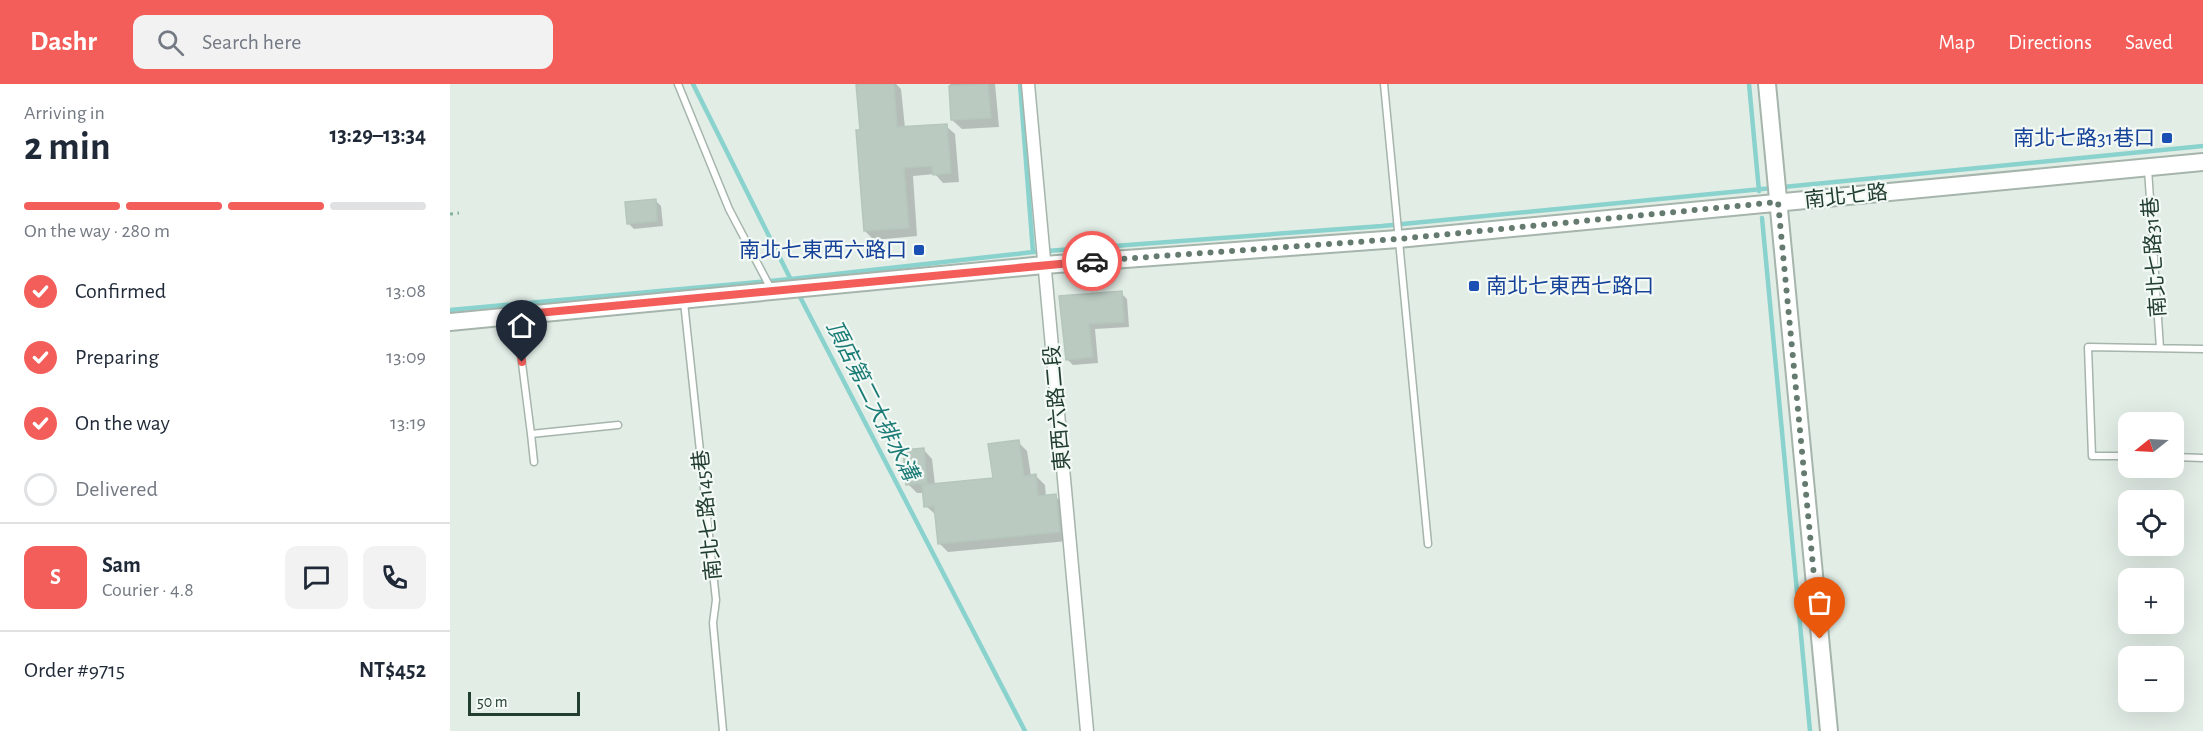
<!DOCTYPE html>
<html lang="en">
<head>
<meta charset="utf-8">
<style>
	body { margin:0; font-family:"Alegreya Sans","Noto Sans TC",sans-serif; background:#f2f2f3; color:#1f2937; height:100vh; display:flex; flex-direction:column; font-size:22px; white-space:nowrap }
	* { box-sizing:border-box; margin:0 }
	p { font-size:20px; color:#747a83 }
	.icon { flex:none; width:33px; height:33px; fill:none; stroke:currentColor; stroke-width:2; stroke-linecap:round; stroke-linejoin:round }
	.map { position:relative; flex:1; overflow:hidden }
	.drawer { display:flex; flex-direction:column; background:#fff; width:450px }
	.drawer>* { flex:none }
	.needle { width:39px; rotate:252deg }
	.buttons { position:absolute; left:1668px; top:328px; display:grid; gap:12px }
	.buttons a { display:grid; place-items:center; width:66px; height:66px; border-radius:12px; background:#fff; box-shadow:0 6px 24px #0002; font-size:30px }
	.scale { position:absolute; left:18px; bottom:15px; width:112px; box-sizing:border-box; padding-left:6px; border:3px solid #223e30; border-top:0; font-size:16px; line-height:21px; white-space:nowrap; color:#223e30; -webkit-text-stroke:4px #f3f9f5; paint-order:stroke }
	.pin { position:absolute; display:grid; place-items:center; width:51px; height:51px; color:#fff; margin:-62px -26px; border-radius:50% 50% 50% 0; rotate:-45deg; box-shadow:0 0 6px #0007 }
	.pin .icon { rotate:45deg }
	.courier { position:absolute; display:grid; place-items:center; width:60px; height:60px; margin:-30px; border:4px solid #f35e5a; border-radius:50%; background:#fff; color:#222; box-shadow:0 2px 8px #0007 }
	.overview em { font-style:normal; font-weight:700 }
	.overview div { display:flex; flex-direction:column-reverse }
	.overview { display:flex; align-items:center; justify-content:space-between; height:102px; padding:0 24px }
	h1 { font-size:39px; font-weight:700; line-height:45px }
	.bar { display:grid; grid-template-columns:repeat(4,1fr); gap:9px 6px; align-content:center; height:72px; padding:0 24px }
	.bar i { height:8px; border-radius:4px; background:#e0e1e3 }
	.bar .on { background:#f35e5a }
	.bar p { grid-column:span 4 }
	.line { display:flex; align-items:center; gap:15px; padding:0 24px; border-top:2px solid #e0e1e3 }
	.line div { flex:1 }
	.round { display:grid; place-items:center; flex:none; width:63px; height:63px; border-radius:12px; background:#f2f2f3 }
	ol { padding:0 24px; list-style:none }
	li { display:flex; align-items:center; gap:18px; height:66px }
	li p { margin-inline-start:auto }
	li .icon { padding:6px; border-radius:50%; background:#f35e5a; color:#fff; stroke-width:4 }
	li:last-child { color:#747a83 }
	li i { width:33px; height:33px; border:3px solid #e0e1e3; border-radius:50% }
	header { display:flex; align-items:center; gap:36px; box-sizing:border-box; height:84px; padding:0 30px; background:#f35e5a; color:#fff }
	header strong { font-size:28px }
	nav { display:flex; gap:33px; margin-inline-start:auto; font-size:21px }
	.search { width:420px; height:54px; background:#f2f2f3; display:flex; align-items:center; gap:15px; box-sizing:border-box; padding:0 21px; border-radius:12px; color:#747a83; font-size:22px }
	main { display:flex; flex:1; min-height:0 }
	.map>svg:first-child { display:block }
</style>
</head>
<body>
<header>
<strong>Dashr</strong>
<div class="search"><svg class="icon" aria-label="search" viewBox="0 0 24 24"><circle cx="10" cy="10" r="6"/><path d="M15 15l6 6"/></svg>Search here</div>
<nav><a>Map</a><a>Directions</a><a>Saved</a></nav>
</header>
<main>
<section class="drawer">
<div class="overview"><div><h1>2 min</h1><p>Arriving in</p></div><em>13:29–13:34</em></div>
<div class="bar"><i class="on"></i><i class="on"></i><i class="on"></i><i></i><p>On the way · 280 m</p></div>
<ol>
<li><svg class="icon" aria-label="check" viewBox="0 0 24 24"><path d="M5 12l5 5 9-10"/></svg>Confirmed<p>13:08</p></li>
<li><svg class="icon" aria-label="check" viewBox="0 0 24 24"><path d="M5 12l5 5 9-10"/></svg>Preparing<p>13:09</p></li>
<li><svg class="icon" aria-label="check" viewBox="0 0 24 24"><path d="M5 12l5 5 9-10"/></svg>On the way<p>13:19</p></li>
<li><i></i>Delivered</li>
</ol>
<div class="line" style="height:108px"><b class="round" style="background:#f35e5a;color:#fff">S</b><div><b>Sam</b><p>Courier · 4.8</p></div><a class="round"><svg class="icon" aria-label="chat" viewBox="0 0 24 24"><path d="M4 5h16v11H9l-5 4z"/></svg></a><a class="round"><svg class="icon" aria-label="phone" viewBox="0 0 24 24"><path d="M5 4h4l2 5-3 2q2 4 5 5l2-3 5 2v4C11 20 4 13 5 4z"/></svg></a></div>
<div class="line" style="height:78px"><div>Order #9715</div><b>NT$452</b></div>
</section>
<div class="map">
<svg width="1753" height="647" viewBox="0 0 1753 647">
	<rect width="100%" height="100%" fill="#e2ede6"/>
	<path fill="#0003" d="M408,0H446L451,5L455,44L496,42L505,50L509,98L493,99L485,90L463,92L467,152L424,156L415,147Z
		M500,0H545L549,43L512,45L502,36Z
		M205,116L211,122L213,142L184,145L178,139Z
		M671,209L677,215L679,243L645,245L648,279L623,281L617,275L610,213Z
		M568,358L577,367L581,392H586L595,401L596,413L605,412L614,421L618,457L498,468L489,459L486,431L476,422L474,409H467L458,400L473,365L482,375L485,401L544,396Z"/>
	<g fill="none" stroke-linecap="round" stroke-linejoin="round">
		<path stroke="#8ad2cd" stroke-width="4.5" d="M243,0L341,196
			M570,0L583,168
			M1299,0L1309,107
			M1312,134L1360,647
			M348,209L575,647
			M0,226L341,195L583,168L932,142L1753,62"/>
	</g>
	<path fill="#bbcac1" stroke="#b5c6bb" stroke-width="1.5" d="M406,0H444L447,43L497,40L501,89L483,91L482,82L454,84L459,144L414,147L406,46H410Z
		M538,0L541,34L501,36L499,2Z
		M206,115L207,137L177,140L175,118Z
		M672,207L674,238L639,240L643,273L616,276L609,212Z
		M569,356L574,392L586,390L588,412L606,410L610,448L488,460L484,422L474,423L472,401L543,394L538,360Z
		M474,364L477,399L456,401L453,366Z"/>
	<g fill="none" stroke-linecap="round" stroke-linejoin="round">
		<g stroke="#a5b5ac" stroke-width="9">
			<path id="service" d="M228,0L279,125L321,205
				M934,0L978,460
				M1698,85L1710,264
				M234,218L266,516L263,539L273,647
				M66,232L81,350L168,341
				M81,350L84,378
				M1678,372H1642L1638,263L1753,265
				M1724,373L1753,374"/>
		</g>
		<g stroke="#a5b5ac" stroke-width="15">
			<path id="minor" d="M578,0L637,647"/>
		</g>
		<g stroke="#a5b5ac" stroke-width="20">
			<path id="tertiary" d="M1317,0L1379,647
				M0,238L594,181L948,155L1753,78"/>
		</g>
		<path stroke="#82b198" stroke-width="3" stroke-dasharray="3 4.5" stroke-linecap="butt" d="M0,130L9,129"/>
		<use href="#service" stroke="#fff" stroke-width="6"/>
		<use href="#minor" stroke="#fff" stroke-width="12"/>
		<use href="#tertiary" stroke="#fff" stroke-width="16"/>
	</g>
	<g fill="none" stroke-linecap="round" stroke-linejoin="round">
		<path stroke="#657b70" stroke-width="6" stroke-dasharray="0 10.8" d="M642,177L948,155L1328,118L1370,555"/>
		<path stroke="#f35e5a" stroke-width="8" d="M72,278L66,231L642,177"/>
	</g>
	<g fill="#1a4fb4" stroke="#f3f9f5" stroke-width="2">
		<rect x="1711" y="48" width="12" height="12" rx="3"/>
		<rect x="463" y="160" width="12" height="12" rx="3"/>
		<rect x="1018" y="196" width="12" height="12" rx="3"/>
	</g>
	<g text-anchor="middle" stroke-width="4.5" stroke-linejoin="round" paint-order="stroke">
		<g font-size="21" fill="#164399" stroke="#f3f9f5" text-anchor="end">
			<text x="1705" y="61">南北七路31巷口</text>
			<text x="457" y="173">南北七東西六路口</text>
			<text x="1036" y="209" text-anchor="start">南北七東西七路口</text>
		</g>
		<g font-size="21" fill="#223e30" stroke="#f3f9f5">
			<text transform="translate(1396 112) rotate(-6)" y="7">南北七路</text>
			<text transform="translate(1704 173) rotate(-94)" y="7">南北七路31巷</text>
			<text transform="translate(607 324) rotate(-95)" y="7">東西六路二段</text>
			<text transform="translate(257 431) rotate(-96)" y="7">南北七路145巷</text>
		</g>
		<g font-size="22" font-style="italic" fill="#1b7b76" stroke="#f3f9f5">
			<text transform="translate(423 316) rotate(63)" y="8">頂店第二大排水溝</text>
		</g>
	</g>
</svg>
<div class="buttons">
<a><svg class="needle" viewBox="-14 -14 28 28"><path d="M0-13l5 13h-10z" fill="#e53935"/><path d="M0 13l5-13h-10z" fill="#747a83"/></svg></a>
<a><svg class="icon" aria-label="locate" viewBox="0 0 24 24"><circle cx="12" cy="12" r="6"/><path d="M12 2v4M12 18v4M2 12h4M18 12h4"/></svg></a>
<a>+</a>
<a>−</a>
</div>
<div class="scale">50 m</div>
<div class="pin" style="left:1370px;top:555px;background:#ea580c"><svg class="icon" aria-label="bag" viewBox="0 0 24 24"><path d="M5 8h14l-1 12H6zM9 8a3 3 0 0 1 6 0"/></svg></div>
<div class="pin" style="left:72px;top:278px;background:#1f2937"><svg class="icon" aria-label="home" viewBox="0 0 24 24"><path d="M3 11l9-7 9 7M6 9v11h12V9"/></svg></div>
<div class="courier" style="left:642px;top:177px"><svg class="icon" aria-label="car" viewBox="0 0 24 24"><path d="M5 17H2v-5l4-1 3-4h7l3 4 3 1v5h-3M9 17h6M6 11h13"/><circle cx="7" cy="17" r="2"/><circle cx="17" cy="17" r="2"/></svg></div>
</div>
</main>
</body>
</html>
